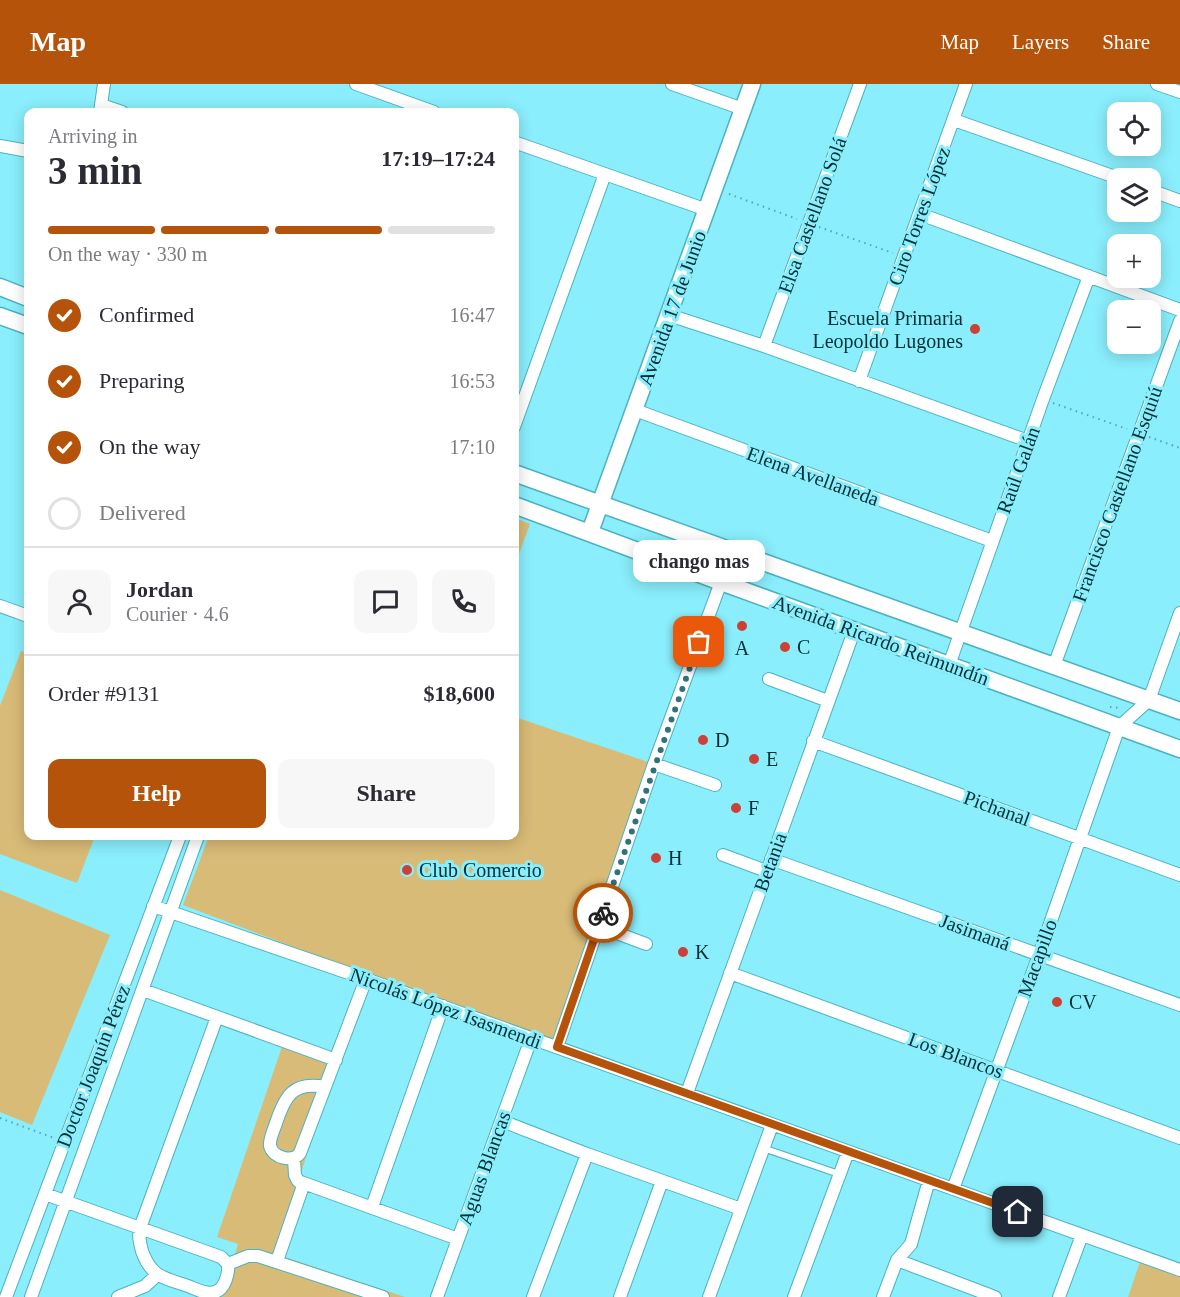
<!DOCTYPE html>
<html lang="en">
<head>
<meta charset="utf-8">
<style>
	body { margin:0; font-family:"Times New Roman",serif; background:#f7f7f7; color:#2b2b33; height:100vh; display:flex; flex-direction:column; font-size:22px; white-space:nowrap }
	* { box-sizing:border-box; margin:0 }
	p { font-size:20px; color:#7c7c81 }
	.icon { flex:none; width:33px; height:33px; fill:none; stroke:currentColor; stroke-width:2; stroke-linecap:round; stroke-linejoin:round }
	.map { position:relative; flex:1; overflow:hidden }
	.details { position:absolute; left:24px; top:24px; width:495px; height:732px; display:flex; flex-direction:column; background:#fff; border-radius:12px; box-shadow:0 3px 15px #0003 }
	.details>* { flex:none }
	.fabs { position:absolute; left:1107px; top:18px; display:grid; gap:12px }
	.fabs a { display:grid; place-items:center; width:54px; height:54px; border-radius:12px; background:#fff; box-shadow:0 3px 15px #0003; font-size:30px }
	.pin { position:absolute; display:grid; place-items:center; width:51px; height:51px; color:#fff; margin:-26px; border-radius:12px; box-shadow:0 3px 9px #0006 }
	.courier { position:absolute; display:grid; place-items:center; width:60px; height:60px; margin:-30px; border:4px solid #b45309; border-radius:50%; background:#fff; color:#222; box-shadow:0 2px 8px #0007 }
	.bubble { position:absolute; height:42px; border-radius:12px; background:#fff; box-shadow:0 3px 15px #0003; font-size:20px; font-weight:800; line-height:42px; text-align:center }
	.head em { font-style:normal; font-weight:800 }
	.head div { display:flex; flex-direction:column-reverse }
	.head { display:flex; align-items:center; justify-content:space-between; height:102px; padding:0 24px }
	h1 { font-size:39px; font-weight:800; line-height:45px }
	.bar { display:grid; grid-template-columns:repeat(4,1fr); gap:9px 6px; align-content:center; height:72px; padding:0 24px }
	.bar i { height:8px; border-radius:4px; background:#e1e1e2 }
	.bar .on { background:#b45309 }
	.bar p { grid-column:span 4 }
	.line { display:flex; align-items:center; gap:15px; padding:0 24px; border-top:2px solid #e1e1e2 }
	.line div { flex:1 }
	.round { display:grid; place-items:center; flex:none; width:63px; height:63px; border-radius:12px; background:#f7f7f7 }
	ol { padding:0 24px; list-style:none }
	li { display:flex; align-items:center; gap:18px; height:66px }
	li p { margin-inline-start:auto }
	li .icon { padding:6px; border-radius:50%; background:#b45309; color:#fff; stroke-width:4 }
	li:last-child { color:#7c7c81 }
	li i { width:33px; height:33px; border:3px solid #e1e1e2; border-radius:50% }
	.action { display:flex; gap:12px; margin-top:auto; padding:12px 24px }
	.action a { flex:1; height:69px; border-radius:12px; background:#b45309; color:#fff; font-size:24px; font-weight:800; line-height:69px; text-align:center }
	.action a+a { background:#f7f7f7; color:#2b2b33 }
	header { display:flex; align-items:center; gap:36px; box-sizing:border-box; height:84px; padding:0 30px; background:#b45309; color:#fff }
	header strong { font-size:28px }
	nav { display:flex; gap:33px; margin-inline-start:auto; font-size:21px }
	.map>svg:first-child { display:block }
</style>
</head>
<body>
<header>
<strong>Map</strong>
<nav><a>Map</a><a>Layers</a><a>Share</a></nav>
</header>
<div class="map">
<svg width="1180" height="1213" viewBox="0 0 1180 1213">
	<rect width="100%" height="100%" fill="#8aeefc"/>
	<path fill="#d8bb76" d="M515,434L530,440L515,481L514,434Z
		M21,567L28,570V752H95L77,799L0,770V622Z
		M515,633L654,680L557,963L183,821L209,752H514Z
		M0,806L110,851L32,1041L0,1028Z
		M284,957L335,979L276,1170L405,1213H222L238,1160L217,1153Z
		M1142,1172L1180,1186V1213H1128Z"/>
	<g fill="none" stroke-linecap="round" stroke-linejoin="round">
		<g stroke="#4bb2bf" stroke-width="8">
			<path id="lane" d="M763,1064L839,1090"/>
		</g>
		<g stroke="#4bb2bf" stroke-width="14">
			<path id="street" d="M356,0L434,28
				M672,0L743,25
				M1157,0L1180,8
				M101,21L122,28
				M100,28L104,0
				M954,36L1118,94
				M514,58L707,126
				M0,62L28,67
				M1150,106L1180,117
				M920,130L1180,226
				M669,231L764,262L1028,357
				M764,262L860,0
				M859,297L966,0
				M635,326L992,457
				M514,343L605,90
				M0,522L28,532
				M949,581L1043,315L1089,192
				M1054,582L1180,237
				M769,595L828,617
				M813,657L1180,791
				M654,680L715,701
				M723,771L766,787
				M771,775L1180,921
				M153,822L366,895L1180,1186
				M598,842L646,860
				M730,889L1180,1054
				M143,906L336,976
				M557,963L654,680L721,498
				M325,1003C293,997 285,1012 276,1039C274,1046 269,1055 270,1062C273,1074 293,1079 300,1069L366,895
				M687,1009L854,547
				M502,1037L587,1070L741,1125
				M294,1075L295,1091L298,1097L458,1155
				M953,1105L1039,871L1119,643L1149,616L1180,529
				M45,1110C104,1131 162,1152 221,1173L228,1180C229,1189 225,1205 215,1208C206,1211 196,1205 188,1202C164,1194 151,1193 142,1167C140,1159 138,1153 140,1144L217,933
				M372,1123L443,922
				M897,1176L995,1213
				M277,1177L304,1099
				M228,1180L248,1172H258L383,1213
				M6,1213L180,752
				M31,1213L198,752
				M118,1213L145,1202L157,1191
				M437,1213L531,955
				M533,1213L587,1070
				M620,1213L662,1097
				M709,1213L772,1041
				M794,1213L848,1068
				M883,1213L897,1176L911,1160L929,1096
				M1059,1213L1082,1151"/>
		</g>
		<g stroke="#4bb2bf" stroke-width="19">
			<path id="secondary" d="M0,203L28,214
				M0,232L28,242
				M514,389L1180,627
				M514,421L721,498L1180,665
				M590,448L752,0"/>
		</g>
		<path stroke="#56a6b0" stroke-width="2" stroke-dasharray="1.5 4.5" stroke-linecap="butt" d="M729,110L797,135
			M819,143L893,169
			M1053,319L1127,345
			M1149,353L1180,364
			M1110,623L1122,624
			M0,1034L54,1054"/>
		<use href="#lane" stroke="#fff" stroke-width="6"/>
		<use href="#street" stroke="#fff" stroke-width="12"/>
		<use href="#secondary" stroke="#fff" stroke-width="16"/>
	</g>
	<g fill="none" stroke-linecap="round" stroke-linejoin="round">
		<path stroke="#30727b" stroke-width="6" stroke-dasharray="0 10.8" d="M603,829L699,558"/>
		<path stroke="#b45309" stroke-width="8" d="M603,829L557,963L1018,1128"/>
	</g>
	<g fill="#cd3f37" stroke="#8aeefc" stroke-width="2">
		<circle cx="975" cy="245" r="6"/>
		<circle cx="742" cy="542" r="6"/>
		<circle cx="785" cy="563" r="6"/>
		<circle cx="703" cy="656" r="6"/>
		<circle cx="754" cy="675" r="6"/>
		<circle cx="736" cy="724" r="6"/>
		<circle cx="656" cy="774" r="6"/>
		<circle cx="407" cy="786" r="6"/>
		<circle cx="683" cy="868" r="6"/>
		<circle cx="1057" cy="918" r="6"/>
	</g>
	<g text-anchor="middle" stroke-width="6" stroke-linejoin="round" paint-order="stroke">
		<g font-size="20" fill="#002f35" stroke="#8aeefc">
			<text transform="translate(812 131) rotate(-70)" y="7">Elsa Castellano Solá</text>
			<text transform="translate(919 132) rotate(-70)" y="7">Ciro Torres López</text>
			<text transform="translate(672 224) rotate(-70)" y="7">Avenida 17 de Junio</text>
			<text transform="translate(1018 386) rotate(-70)" y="7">Raúl Galán</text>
			<text transform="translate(813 392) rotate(20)" y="7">Elena Avellaneda</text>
			<text transform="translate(1117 410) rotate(-70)" y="7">Francisco Castellano Esquiú</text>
			<text transform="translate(881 556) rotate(20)" y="7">Avenida Ricardo Reimundín</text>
			<text transform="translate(997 724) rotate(20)" y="7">Pichanal</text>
			<text transform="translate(770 778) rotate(-70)" y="7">Betania</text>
			<text transform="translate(975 848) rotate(20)" y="7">Jasimaná</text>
			<text transform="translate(1037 874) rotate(-70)" y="7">Macapillo</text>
			<text transform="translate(446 924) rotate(20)" y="7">Nicolás López Isasmendi</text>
			<text transform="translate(956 971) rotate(20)" y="7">Los Blancos</text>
			<text transform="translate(93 982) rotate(-69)" y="7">Doctor Joaquín Pérez</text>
			<text transform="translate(484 1084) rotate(-70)" y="7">Aguas Blancas</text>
		</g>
		<g font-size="20" fill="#002f35" stroke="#8aeefc" text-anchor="start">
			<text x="963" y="241" text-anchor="end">Escuela Primaria<tspan x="963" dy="23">Leopoldo Lugones</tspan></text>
			<text x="797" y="570">C</text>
			<text x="742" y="571" text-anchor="middle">A</text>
			<text x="715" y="663">D</text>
			<text x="766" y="682">E</text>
			<text x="748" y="731">F</text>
			<text x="668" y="781">H</text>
			<text x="419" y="793">Club Comercio</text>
			<text x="695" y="875">K</text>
			<text x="1069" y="925">CV</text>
		</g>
	</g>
</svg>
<div class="fabs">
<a><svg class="icon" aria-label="locate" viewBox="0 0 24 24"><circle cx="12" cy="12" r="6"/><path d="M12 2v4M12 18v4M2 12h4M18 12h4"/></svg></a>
<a><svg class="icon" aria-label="layers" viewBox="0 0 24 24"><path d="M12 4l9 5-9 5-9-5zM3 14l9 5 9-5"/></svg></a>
<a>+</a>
<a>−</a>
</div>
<div class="pin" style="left:699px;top:558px;background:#ea580c"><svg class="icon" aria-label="bag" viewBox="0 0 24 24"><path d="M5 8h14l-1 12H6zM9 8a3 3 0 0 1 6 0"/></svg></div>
<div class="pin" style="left:1018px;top:1128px;background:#1f2937"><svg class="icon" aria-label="home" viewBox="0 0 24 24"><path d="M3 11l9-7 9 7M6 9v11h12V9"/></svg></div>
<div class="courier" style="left:603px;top:829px"><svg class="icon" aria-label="bike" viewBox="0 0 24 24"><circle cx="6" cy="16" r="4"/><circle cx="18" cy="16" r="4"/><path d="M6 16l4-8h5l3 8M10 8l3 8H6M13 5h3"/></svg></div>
<div class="bubble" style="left:633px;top:456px;width:132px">chango mas</div>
<section class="details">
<div class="head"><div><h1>3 min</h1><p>Arriving in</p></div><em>17:19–17:24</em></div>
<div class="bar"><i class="on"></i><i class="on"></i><i class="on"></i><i></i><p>On the way · 330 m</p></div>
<ol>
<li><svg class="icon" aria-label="check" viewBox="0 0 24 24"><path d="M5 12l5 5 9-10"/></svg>Confirmed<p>16:47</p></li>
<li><svg class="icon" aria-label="check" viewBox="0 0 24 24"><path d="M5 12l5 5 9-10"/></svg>Preparing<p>16:53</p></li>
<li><svg class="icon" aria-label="check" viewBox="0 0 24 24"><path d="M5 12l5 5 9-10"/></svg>On the way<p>17:10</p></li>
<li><i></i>Delivered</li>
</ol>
<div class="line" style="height:108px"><a class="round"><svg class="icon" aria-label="person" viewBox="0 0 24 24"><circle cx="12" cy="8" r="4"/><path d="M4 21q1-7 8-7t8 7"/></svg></a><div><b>Jordan</b><p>Courier · 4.6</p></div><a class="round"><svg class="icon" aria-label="chat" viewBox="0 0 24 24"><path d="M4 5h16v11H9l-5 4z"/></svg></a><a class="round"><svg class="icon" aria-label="phone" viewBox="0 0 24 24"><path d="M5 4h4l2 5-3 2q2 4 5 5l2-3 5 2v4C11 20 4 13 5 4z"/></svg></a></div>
<div class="line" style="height:78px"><div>Order #9131</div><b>$18,600</b></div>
<div class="action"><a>Help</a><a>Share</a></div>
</section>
</div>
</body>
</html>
